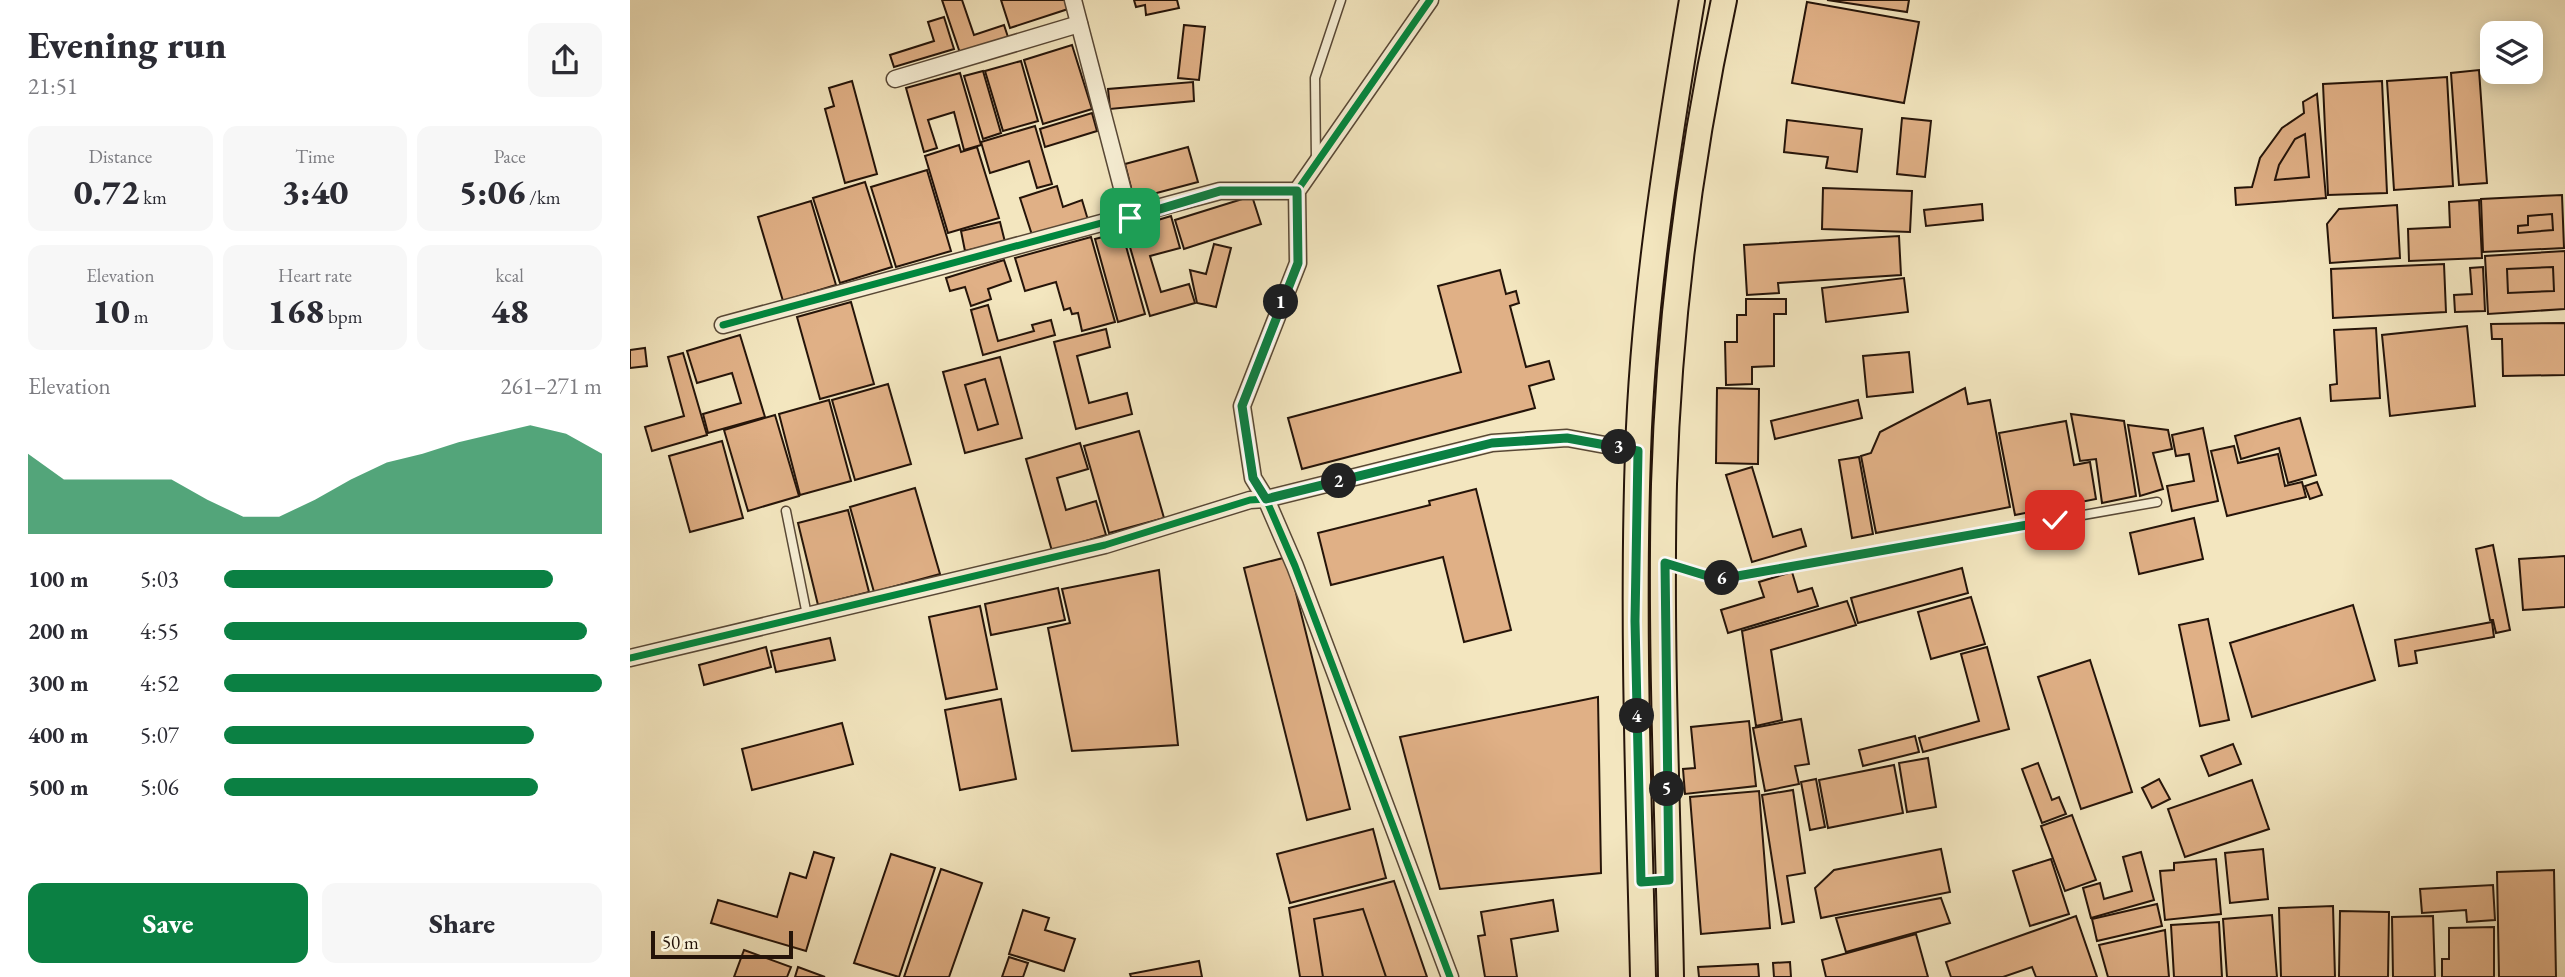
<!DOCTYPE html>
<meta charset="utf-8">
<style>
body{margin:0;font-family:"EB Garamond",serif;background:#f7f7f7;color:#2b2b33;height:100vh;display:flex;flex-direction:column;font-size:26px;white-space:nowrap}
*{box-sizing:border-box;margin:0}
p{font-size:23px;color:#7c7c81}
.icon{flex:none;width:38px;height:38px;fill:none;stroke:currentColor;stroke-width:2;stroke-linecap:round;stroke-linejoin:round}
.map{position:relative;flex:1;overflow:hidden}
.details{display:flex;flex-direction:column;background:#fff;width:630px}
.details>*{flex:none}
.buttons{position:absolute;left:1850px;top:21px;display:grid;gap:14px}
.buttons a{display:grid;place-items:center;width:63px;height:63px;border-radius:14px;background:#fff;box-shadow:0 4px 18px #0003;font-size:35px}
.scale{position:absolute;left:21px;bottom:18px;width:142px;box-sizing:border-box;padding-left:7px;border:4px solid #251409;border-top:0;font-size:19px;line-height:24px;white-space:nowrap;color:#251409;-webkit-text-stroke:5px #f7efd5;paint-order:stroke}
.pin{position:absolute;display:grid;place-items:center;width:60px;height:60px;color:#fff;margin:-30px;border-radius:14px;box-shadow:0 4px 10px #0006}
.km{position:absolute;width:35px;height:35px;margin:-18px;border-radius:50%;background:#222;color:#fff;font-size:19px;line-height:35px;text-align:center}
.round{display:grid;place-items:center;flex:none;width:74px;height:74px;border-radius:14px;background:#f7f7f7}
.summary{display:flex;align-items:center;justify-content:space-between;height:119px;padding:0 28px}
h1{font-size:38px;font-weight:800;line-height:52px}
.metrics{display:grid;grid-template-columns:repeat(3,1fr);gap:10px;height:119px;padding:7px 28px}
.metrics div{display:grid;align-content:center;border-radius:14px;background:#f7f7f7;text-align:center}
.metrics b{font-size:35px;font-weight:800}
.metrics small{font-size:19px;font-weight:400}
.metrics p{font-size:19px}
.chart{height:196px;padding:14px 28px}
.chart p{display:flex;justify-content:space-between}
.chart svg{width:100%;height:126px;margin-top:7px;fill:#0b8043;opacity:.7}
.button{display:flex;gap:14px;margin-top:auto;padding:14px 28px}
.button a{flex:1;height:80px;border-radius:14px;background:#0b8043;color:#fff;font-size:28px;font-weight:800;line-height:80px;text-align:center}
.button a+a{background:#f7f7f7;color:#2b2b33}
ul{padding:0 28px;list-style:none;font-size:23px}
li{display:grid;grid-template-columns:112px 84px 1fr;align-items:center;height:52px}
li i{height:18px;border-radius:9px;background:#0b8043}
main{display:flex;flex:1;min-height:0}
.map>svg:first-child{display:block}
.building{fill:#e0b086;stroke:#251409;stroke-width:2}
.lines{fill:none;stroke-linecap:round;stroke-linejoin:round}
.lane-casing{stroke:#584836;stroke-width:11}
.street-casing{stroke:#584836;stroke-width:19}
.primary-casing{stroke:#251409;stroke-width:28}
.lane{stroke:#f7efd5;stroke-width:8}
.street{stroke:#f7efd5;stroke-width:16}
.primary{stroke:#f3e6bf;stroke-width:24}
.cycleway-casing{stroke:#f7efd5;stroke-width:11}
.cycleway{stroke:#00873e;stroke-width:7}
.route-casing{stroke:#fff;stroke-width:14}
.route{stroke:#0b8043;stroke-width:9}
</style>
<main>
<section class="details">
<div class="summary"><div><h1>Evening run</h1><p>21:51</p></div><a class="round"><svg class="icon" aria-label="share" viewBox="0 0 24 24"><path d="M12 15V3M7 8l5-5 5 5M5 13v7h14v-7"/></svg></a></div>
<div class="metrics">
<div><p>Distance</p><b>0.72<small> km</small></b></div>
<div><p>Time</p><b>3:40</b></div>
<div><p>Pace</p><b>5:06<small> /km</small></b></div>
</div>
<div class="metrics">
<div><p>Elevation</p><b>10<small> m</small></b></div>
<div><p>Heart rate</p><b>168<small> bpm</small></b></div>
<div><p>kcal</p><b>48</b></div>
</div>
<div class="chart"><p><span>Elevation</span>261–271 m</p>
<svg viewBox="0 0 160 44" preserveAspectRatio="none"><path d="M0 44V16L10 25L20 25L30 25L40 25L50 32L60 38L70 38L80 32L90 25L100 19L110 16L120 12L130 9L140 6L150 9L160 16V44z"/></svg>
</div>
<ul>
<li><b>100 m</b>5:03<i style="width:87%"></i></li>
<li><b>200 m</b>4:55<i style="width:96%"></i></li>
<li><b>300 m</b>4:52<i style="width:100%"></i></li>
<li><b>400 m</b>5:07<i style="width:82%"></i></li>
<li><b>500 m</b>5:06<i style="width:83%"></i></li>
</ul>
<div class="button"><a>Save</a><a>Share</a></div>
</section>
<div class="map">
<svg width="1935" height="977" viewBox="0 0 1935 977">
<rect width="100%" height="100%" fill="#f3e6bf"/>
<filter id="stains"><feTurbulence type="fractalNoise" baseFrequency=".00286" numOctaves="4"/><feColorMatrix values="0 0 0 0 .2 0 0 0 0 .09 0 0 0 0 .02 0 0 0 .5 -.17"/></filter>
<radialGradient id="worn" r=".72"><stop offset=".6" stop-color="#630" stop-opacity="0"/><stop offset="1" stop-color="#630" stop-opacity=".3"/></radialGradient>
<!-- building -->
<g class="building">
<path d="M 312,0 L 332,0 L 344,35 L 374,25 L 378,37 L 330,53 Z"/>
<path d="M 371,0 L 435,0 L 438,9 L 380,28 Z"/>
<path d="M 504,0 L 547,0 L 549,8 L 516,15 L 515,5 L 506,7 Z"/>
<path d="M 1197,0 L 1279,0 L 1277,12 Z"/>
<path d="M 1177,2 L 1289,22 L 1274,103 L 1162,83 Z"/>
<path d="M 314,17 L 324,49 L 264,67 L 260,55 L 304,41 L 298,22 Z"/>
<path d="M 554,25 L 575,27 L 569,80 L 548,78 Z"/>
<path d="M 442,45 L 462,109 L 413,124 L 394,60 Z"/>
<path d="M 391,61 L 408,121 L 373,131 L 355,71 Z"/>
<path d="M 1849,70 L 1857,183 L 1829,185 L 1821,73 Z"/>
<path d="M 353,71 L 371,133 L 353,139 L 334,76 Z"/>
<path d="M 330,73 L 351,145 L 334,150 L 324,112 L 298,120 L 307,148 L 294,152 L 276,88 Z"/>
<path d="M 1817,77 L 1823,186 L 1764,190 L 1757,81 Z"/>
<path d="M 222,81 L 247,174 L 215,183 L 195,109 L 204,106 L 199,88 Z"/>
<path d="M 1752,81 L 1757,193 L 1698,195 L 1693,84 Z"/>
<path d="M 563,82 L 564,101 L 480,109 L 478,89 Z"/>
<path d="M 1687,94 L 1696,198 L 1606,205 L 1605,188 L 1622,187 L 1630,158 L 1652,128 L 1674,113 L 1673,102 Z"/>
<path d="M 462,113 L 467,131 L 415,147 L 410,129 Z"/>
<path d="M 1272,118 L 1301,121 L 1295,177 L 1267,174 Z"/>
<path d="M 1157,120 L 1232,129 L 1227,172 L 1196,168 L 1198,157 L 1154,152 Z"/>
<path d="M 405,126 L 422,184 L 407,188 L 399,161 L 360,173 L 351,142 Z"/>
<path d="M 1675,134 L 1679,177 L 1645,180 L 1649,165 L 1665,139 Z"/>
<path d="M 329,145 L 331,152 L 347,147 L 369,218 L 318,233 L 295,156 Z"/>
<path d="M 558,147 L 568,182 L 504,199 L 495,164 Z"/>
<path d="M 297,170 L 321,251 L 266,267 L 241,187 Z"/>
<path d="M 235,182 L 262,267 L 210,283 L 183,198 Z"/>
<path d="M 427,186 L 433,207 L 452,200 L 458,220 L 403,238 L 390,198 Z"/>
<path d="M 1193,188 L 1282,191 L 1280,232 L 1192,229 Z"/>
<path d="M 1932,195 L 1934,248 L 1853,252 L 1851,199 Z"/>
<path d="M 622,196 L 631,224 L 554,249 L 545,220 Z"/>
<path d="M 1849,200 L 1852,258 L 1779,261 L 1778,229 L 1820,227 L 1819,202 Z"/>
<path d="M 181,201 L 206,285 L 153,301 L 128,217 Z"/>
<path d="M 1352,204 L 1353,220 L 1296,226 L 1294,210 Z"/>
<path d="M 1767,205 L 1770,258 L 1700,263 L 1697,224 L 1709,209 Z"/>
<path d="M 1922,214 L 1923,230 L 1888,233 L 1888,226 L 1898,225 L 1898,216 Z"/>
<path d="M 541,216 L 550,248 L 520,256 L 531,292 L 559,284 L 565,303 L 520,316 L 495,230 Z"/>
<path d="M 370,222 L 375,242 L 335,251 L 331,231 Z"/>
<path d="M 492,232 L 515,314 L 488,322 L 465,239 Z"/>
<path d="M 1269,236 L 1271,275 L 1148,283 L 1149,293 L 1117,295 L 1114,245 Z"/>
<path d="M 461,237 L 485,322 L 452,331 L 448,313 L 442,314 L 440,308 L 434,310 L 426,282 L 395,291 L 385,258 Z"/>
<path d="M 584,244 L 601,248 L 586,307 L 567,303 L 560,270 L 576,274 Z"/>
<path d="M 1935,251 L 1935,309 L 1858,314 L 1855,256 Z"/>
<path d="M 374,260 L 381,281 L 358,289 L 361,299 L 341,306 L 335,287 L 320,291 L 316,278 Z"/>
<path d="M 1814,264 L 1816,312 L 1703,318 L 1701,269 Z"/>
<path d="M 1853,267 L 1855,311 L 1825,312 L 1824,295 L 1842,294 L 1840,268 Z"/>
<path d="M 1923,267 L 1924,291 L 1878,293 L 1877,269 Z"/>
<path d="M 870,270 L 876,294 L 886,291 L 889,303 L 880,306 L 896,367 L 919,361 L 924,379 L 899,386 L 905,408 L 672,469 L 658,418 L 831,372 L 808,286 Z"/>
<path d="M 1274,278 L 1278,312 L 1196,322 L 1192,288 Z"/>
<path d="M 1116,299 L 1156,299 L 1156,314 L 1144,314 L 1144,366 L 1122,367 L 1122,384 L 1096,385 L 1095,342 L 1107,342 L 1107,315 L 1116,315 Z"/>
<path d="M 221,302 L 244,384 L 190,399 L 167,317 Z"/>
<path d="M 358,305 L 368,341 L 404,331 L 402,325 L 421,320 L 425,335 L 353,355 L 341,310 Z"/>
<path d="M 1935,323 L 1935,375 L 1873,376 L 1872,339 L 1862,339 L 1861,324 Z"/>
<path d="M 1837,326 L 1845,406 L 1760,416 L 1752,335 Z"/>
<path d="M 1746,328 L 1750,398 L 1701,401 L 1700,385 L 1707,384 L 1704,330 Z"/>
<path d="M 476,329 L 480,347 L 447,356 L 459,403 L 497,393 L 502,414 L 446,429 L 424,342 Z"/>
<path d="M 110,335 L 135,417 L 78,433 L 73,414 L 111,403 L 102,373 L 67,383 L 57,351 Z"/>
<path d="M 15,348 L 17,366 L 0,368 L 0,350 Z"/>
<path d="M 1279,352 L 1283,392 L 1237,397 L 1233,356 Z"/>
<path d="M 53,353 L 77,435 L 22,451 L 15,427 L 54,416 L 38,357 Z"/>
<path d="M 370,357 L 392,438 L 335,453 L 313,372 Z"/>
<path d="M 355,379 L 368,424 L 348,430 L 335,385 Z"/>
<path d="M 258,384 L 281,464 L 225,480 L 202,400 Z"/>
<path d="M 1087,388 L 1129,389 L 1128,464 L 1086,463 Z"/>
<path d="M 1335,388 L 1338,404 L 1360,400 L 1380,507 L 1246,533 L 1231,456 L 1241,453 L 1250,432 Z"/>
<path d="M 199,400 L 221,481 L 170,495 L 149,414 Z"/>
<path d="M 1228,400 L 1232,418 L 1145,439 L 1141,421 Z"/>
<path d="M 1441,414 L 1494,421 L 1506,496 L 1472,503 L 1466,459 L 1450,461 Z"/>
<path d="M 145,415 L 169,496 L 118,511 L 94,430 Z"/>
<path d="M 1670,418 L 1686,475 L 1658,483 L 1649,448 L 1611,459 L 1605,436 Z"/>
<path d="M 1436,421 L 1444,465 L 1460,462 L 1466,499 L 1385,515 L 1369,433 Z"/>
<path d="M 1498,425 L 1538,430 L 1542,449 L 1523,453 L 1533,489 L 1510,496 Z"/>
<path d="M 1573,428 L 1588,501 L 1542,511 L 1537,486 L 1564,481 L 1559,454 L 1546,456 L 1542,435 Z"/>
<path d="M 509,431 L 534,518 L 479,533 L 454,446 Z"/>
<path d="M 92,441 L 113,518 L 60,532 L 39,456 Z"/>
<path d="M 450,443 L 458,469 L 427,478 L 436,510 L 466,501 L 476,535 L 422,551 L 396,459 Z"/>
<path d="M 1604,446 L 1608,463 L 1648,454 L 1655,486 L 1672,482 L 1676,497 L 1597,516 L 1581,451 Z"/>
<path d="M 1229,457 L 1243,534 L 1222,538 L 1209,460 Z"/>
<path d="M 1122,467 L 1143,537 L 1171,529 L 1176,546 L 1122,562 L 1096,475 Z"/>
<path d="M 1687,482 L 1692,495 L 1680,499 L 1675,486 Z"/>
<path d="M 285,488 L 310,574 L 244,592 L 220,507 Z"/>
<path d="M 846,489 L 881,630 L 834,642 L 813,557 L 701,585 L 688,533 L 800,505 L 799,501 Z"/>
<path d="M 218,510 L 239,592 L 188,605 L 168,523 Z"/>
<path d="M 1564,518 L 1573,559 L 1509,574 L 1500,533 Z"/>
<path d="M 1863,545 L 1880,630 L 1866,633 L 1863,620 L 1860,620 L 1846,549 Z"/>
<path d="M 1935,556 L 1935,607 L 1893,610 L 1889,559 Z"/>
<path d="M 657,557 L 720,809 L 677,820 L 614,568 Z"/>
<path d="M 1332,568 L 1338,593 L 1228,623 L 1221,598 Z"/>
<path d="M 529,570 L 548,745 L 442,751 L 418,628 L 440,623 L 432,589 Z"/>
<path d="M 1162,572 L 1168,592 L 1182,588 L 1188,606 L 1098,633 L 1091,610 L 1134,597 L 1129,582 Z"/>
<path d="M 428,588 L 435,620 L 361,635 L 355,604 Z"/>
<path d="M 1341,597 L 1355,644 L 1301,659 L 1288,612 Z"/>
<path d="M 1217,601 L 1226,625 L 1141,650 L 1152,720 L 1126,726 L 1112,631 Z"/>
<path d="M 1723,605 L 1745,680 L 1622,717 L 1600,643 Z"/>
<path d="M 350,606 L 367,689 L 316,699 L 299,617 Z"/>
<path d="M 1578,619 L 1599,720 L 1570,726 L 1549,625 Z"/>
<path d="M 1862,622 L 1864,637 L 1785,651 L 1787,663 L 1769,666 L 1765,640 Z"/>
<path d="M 200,638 L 205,660 L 146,672 L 141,651 Z"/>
<path d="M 136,647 L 141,667 L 74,685 L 69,665 Z"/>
<path d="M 1357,647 L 1379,729 L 1293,752 L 1289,738 L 1349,721 L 1331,654 Z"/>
<path d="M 1460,660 L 1502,792 L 1451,809 L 1408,677 Z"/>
<path d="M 968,697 L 971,873 L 810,889 L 770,737 Z"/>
<path d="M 371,699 L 386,779 L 330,790 L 315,710 Z"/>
<path d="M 1171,719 L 1179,764 L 1165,766 L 1169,784 L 1135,791 L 1123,728 Z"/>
<path d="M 1119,721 L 1126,786 L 1055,794 L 1053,769 L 1065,768 L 1061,727 Z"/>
<path d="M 212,723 L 223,764 L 122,790 L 112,749 Z"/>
<path d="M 1285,736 L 1289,752 L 1233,766 L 1229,750 Z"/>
<path d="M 1603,744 L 1611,764 L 1579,776 L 1571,756 Z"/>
<path d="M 1298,758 L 1306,807 L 1277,812 L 1269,763 Z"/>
<path d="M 1408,763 L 1422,800 L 1429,797 L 1436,814 L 1412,823 L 1392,769 Z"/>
<path d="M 1264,765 L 1273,813 L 1198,828 L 1189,780 Z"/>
<path d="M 1186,779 L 1195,827 L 1180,830 L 1171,782 Z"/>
<path d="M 1529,779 L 1540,799 L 1522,808 L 1512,788 Z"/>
<path d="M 1622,780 L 1639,829 L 1555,857 L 1538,809 Z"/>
<path d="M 1163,790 L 1175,873 L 1157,876 L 1164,922 L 1152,924 L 1132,795 Z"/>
<path d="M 1129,791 L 1140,928 L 1071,934 L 1060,797 Z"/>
<path d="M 1442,815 L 1466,880 L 1435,891 L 1411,826 Z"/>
<path d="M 743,829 L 756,878 L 660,903 L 647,854 Z"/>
<path d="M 1311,849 L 1320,892 L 1191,918 L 1185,888 L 1204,870 Z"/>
<path d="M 1633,849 L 1638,899 L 1600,903 L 1595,853 Z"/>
<path d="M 184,852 L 204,858 L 176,951 L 81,923 L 88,900 L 147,917 L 160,873 L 176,878 Z"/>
<path d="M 1511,852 L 1524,900 L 1461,918 L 1453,888 L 1470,883 L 1474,899 L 1502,891 L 1493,857 Z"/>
<path d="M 261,854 L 305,868 L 269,977 L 224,963 Z"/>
<path d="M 1421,859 L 1439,914 L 1400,926 L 1383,871 Z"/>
<path d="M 1586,859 L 1591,914 L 1535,920 L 1530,871 L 1544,870 L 1544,863 Z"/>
<path d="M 311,869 L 352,883 L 319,977 L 274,977 Z"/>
<path d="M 1924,870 L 1926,977 L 1869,977 L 1867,872 Z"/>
<path d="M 764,881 L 797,977 L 670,977 L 659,908 Z"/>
<path d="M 1863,885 L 1865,920 L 1837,922 L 1836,910 L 1792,913 L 1790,889 Z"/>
<path d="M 1311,898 L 1320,923 L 1216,952 L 1206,918 Z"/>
<path d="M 923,900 L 928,931 L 881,939 L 887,977 L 855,977 L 848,936 L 855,935 L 851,912 Z"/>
<path d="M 1527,904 L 1532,926 L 1467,941 L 1462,919 Z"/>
<path d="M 1703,906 L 1705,977 L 1651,977 L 1649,908 Z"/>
<path d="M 733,909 L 756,977 L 693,977 L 684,919 Z"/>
<path d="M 393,910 L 419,918 L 415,930 L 445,939 L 434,971 L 379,954 Z"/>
<path d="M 1710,911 L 1759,912 L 1758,977 L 1709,977 Z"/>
<path d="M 1642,915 L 1647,977 L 1597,977 L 1593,919 Z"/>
<path d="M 1446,916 L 1467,977 L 1406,977 L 1402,967 L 1373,977 L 1321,977 L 1316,962 Z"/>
<path d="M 1803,916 L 1805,977 L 1763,977 L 1762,917 Z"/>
<path d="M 1589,922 L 1592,977 L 1544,977 L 1541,925 Z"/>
<path d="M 1864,927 L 1864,977 L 1812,977 L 1812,959 L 1819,959 L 1819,928 Z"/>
<path d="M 1535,930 L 1539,977 L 1478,977 L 1469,945 Z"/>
<path d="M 1286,934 L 1298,977 L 1196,977 L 1192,960 Z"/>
<path d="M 114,950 L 161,967 L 157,977 L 104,977 Z"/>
<path d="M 379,957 L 398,963 L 393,977 L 372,977 Z"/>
<path d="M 569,961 L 572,977 L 501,977 L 500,974 Z"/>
<path d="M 1160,962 L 1161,977 L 1144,977 L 1143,963 Z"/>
<path d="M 1128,964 L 1129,977 L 1069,977 L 1068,967 Z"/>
<path d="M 168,967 L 195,977 L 165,977 Z"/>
</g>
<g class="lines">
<!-- lane casing -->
<g class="lane-casing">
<g id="lane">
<path d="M 686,160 L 685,78 L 711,0"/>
<path d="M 156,511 L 177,615"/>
<path d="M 1038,564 L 1084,578 L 1096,578 L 1527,502"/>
</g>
</g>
<!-- street casing -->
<g class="street-casing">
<g id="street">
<path d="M 443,0 L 500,218"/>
<path d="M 800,0 L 667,191 L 668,263 L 612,406 L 623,478 L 636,499 L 665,566 L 820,977"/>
<path d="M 265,79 L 449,24"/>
<path d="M 93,325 L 590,191 L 667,191"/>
<path d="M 0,658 L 475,545 L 620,500 L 636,499 L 862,443 L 937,438 L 1008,451"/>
</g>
</g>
<!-- primary casing -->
<g class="primary-casing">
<g id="primary">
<path d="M 1013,977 C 1009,802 1002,627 1008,452 C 1013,300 1037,150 1062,0"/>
<path d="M 1041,977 C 1038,813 1030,648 1034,484 C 1039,322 1060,158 1094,0"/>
</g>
</g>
<!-- lane -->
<use href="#lane" class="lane"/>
<!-- street -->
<use href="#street" class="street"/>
<!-- primary -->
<use href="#primary" class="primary"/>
<!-- cycleway casing -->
<g class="cycleway-casing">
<g id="cycleway">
<path d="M 800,0 L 667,191 L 668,263 L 612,406 L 623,478 L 636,499 L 665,566 L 820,977"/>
<path d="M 93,325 L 590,191 L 667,191"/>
<path d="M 0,658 L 475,545 L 620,500 L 636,499 L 862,443 L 937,438 L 1008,451"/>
</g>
</g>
<!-- cycleway -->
<use href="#cycleway" class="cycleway"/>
</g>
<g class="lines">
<!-- route casing -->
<g class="route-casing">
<path id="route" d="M 500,218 L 590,191 L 667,191 L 668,263 L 612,406 L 623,478 L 636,499 L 862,443 L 937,438 L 1008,451 L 1005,621 L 1011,882 L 1039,880 L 1035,563 L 1084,578 L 1096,578 L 1425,520"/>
</g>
<!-- route -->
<use href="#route" class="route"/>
</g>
<rect width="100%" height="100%" filter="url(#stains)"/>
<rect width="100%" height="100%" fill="url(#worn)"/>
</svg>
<div class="buttons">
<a><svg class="icon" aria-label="layers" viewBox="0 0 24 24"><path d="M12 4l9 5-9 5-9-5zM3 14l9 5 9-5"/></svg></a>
</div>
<div class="scale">50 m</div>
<div class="pin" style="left:500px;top:218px;background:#1e9e55"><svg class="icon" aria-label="arrive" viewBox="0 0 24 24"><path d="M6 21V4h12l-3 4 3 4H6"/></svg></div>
<div class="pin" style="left:1425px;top:520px;background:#d93025"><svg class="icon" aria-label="check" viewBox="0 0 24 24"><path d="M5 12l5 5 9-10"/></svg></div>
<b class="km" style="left:651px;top:302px">1</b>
<b class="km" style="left:709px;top:481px">2</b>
<b class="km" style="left:989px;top:447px">3</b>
<b class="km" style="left:1007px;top:716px">4</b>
<b class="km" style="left:1037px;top:789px">5</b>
<b class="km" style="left:1092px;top:578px">6</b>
</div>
</main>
